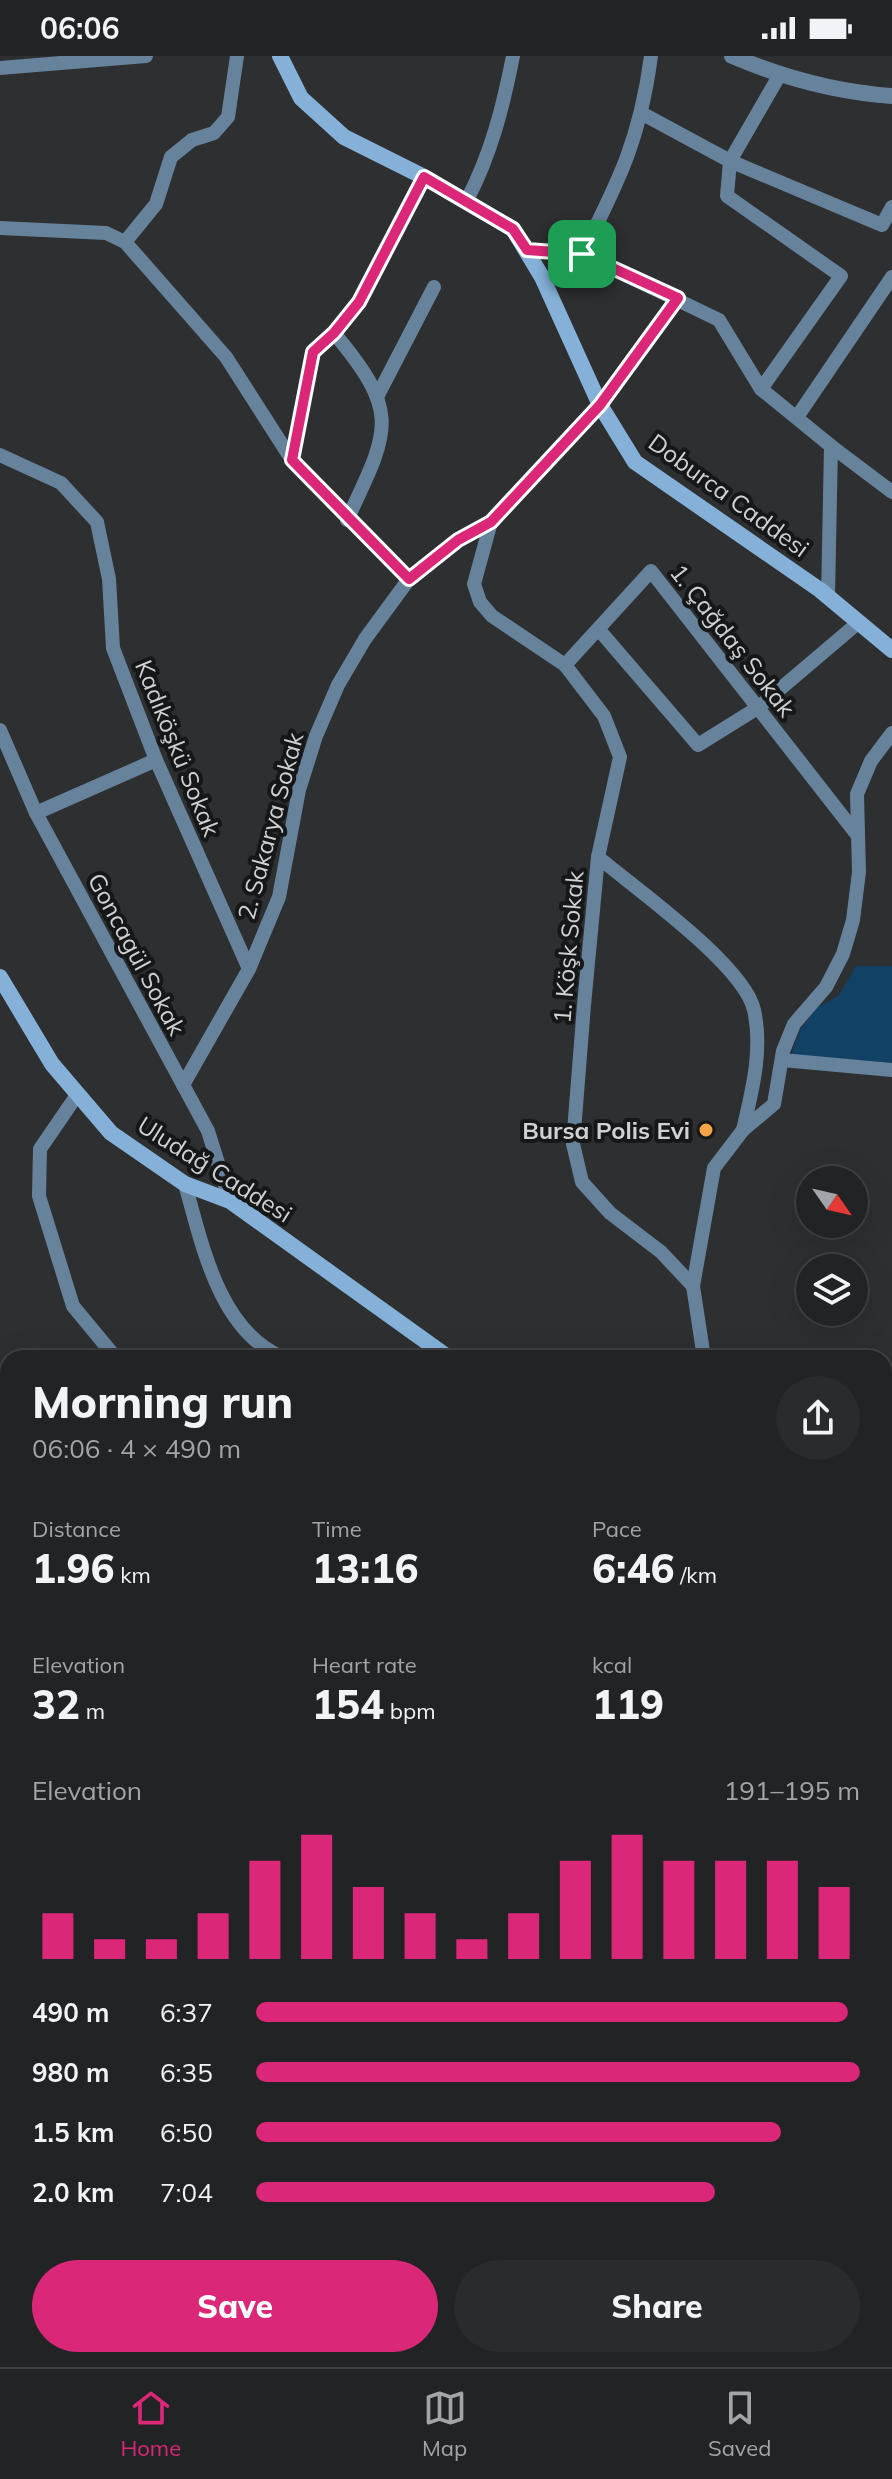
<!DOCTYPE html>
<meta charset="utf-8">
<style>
body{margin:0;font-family:Mulish,sans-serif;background:#2a2b2d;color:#f1f3f6;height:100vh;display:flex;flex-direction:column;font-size:30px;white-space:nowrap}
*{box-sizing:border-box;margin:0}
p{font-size:26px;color:#a2a4a7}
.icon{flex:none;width:44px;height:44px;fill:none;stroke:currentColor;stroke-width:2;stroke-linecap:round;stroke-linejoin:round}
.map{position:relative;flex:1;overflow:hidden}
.panel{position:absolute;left:0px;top:1294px;width:892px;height:1018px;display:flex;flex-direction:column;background:#222325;border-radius:24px 24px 0 0;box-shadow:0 8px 32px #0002,0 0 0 2px #3f4042}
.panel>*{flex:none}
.needle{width:52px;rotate:124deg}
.buttons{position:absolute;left:796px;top:1110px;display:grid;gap:16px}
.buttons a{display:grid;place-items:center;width:72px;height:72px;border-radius:50%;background:#222325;box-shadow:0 8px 32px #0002,0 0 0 2px #3f4042;font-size:40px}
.pin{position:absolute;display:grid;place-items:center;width:68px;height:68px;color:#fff;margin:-34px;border-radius:16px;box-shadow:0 4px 12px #0006}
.round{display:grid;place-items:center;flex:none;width:84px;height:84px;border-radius:42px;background:#2a2b2d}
.summary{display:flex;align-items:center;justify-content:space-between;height:136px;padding:0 32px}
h1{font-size:44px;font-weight:800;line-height:60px}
.figures{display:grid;grid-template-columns:repeat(3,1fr);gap:12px;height:136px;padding:8px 32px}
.figures div{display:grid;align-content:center}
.figures b{font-size:40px;font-weight:800}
.figures small{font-size:22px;font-weight:400}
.figures p{font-size:22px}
.chart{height:224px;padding:16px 32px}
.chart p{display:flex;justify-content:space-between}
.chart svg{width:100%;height:144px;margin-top:8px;stroke:#db2777;stroke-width:6}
.button{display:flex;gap:16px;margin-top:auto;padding:16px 32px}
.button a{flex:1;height:92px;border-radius:48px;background:#db2777;color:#fff;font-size:32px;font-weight:800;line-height:92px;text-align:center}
.button a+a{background:#2a2b2d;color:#f1f3f6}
ul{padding:0 32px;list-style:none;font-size:26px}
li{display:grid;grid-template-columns:128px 96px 1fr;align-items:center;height:60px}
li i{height:20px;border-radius:10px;background:#db2777}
.status{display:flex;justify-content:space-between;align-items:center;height:56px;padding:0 40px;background:#222325;direction:ltr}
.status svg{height:22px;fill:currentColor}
.menu{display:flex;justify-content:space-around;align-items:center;height:112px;border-top:2px solid #3f4042;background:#222325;font-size:22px;color:#a2a4a7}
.menu a{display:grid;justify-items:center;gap:4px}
.menu .active{color:#db2777}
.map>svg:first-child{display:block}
.green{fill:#114164}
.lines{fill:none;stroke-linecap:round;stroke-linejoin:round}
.minor{stroke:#67829b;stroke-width:14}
.tertiary{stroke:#67829b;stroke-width:16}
.secondary{stroke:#85b1d8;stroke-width:16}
.route-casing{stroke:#fff;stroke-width:16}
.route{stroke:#db2777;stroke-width:10}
.poi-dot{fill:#f5a346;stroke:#161718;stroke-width:3}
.labels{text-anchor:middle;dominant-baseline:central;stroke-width:8;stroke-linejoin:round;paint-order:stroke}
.street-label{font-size:24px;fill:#d0d1d3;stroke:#161718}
.poi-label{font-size:24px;font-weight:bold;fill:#d0d1d3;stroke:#161718;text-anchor:end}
</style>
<div class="status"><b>06:06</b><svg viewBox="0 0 49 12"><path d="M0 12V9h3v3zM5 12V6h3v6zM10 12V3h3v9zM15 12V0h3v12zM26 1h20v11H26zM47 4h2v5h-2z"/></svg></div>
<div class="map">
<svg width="892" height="2311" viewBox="0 0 892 2311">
<rect width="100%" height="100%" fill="#2d2f31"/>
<!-- green -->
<path class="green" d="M 856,910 L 892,910 L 892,1007 L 791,999 L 800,974 L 817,952 L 839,939 Z"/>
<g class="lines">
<!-- minor -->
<g class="minor">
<path d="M 0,12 L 146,0"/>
<path d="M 779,20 L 730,105 L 882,169 L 892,151"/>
<path d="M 643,58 L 730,105 L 727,140 L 841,220 L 761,333"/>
<path d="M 467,144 C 491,98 503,51 513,0"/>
<path d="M 0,172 L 106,177 L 125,186 L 226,301 L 292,404 L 409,523"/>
<path d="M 125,186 L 156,148 L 171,101 L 192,84 L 214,77 L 228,61 L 237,0"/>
<path d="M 527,194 L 582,198 L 719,264 L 761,333 L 831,390 L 828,541"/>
<path d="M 582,198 C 619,125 640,83 651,0"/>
<path d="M 334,277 C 402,358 389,374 347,464"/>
<path d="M 378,339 L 434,231"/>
<path d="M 797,361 L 892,221"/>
<path d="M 831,390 L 892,436"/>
<path d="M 0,399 L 61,427 L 97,466 L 109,523 L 113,592 L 156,704 L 249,913 L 183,1029"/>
<path d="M 292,404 L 313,296 L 334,277 L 359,246 L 424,121"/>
<path d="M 491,466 L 474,528 L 480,546 L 492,560 L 565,609 L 604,660 L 620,701 L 598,801 L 584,949 L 573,1088 L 582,1126 L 610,1157 L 661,1196 L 693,1230"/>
<path d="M 600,575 L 698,689 L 759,651 L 859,566"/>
<path d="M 565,609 L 651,515 L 858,780"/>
<path d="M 0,674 L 36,757 L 208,1075 L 230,1145"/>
<path d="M 36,757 L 156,704"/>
<path d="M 598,801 C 636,833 744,909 754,954 C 763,994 752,1035 743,1074"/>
<path d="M 249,913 L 279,841 L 299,734 L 316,680 L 338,629 L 365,583 L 409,523 L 458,484 L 491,466 L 600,349 L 678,242"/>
<path d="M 782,1004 L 892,1014"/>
<path d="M 77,1039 L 40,1093 L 39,1140 L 73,1250 L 116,1302"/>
<path d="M 185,1128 C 202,1188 219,1276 284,1302"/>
<path d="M 704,1302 L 693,1230 L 714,1112 L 743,1074 L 774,1048 L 783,995 L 794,968 L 826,931 L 843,898 L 853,864 L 859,816 L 857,738 L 871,705 L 892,677"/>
<path d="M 0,1378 L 8,1399"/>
<path d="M 0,1530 L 8,1540"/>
<path d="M 0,1700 L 8,1713"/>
<path d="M 0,1944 L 8,1938"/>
<path d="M 0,2092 L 8,2087"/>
<path d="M 0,2170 L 8,2165"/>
<path d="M 532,2304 L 539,2311"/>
<path d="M 47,2311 L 55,2304"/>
<path d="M 237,2311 L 253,2304"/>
<path d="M 510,2311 L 516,2304"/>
</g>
<!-- tertiary -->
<path class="tertiary" d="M 732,0 C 784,22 835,36 892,40"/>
<!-- secondary -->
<g class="secondary">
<path d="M 280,0 L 301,42 L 344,81 L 424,121 L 513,173 L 542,221 L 600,349 L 635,406 L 820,534 L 892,594"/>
<path d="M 0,921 L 52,1008 L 111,1077 L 185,1128 L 230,1145 L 449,1302"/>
<path d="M 884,1652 L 892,1643"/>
<path d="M 884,2297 L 892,2308"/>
<path d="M 714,2311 L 717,2304"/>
</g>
</g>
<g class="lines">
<!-- route casing -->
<g class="route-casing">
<path id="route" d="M 424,121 L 513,173 L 527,194 L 582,198 L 678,242 L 600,349 L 491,466 L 458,484 L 409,523 L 292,404 L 313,296 L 334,277 L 359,246 Z"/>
</g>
<!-- route -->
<use href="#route" class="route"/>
</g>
<!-- markers -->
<circle class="poi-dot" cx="706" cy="1074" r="8"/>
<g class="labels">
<!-- street labels -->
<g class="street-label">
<text transform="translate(729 439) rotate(36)">Doburca Caddesi</text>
<text transform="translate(733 584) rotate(52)">1. Çağdaş Sokak</text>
<text transform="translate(178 692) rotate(68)">Kadıköşkü Sokak</text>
<text transform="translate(270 770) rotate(-75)">2. Sakarya Sokak</text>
<text transform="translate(568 891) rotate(-85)">1. Köşk Sokak</text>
<text transform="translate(137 898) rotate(62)">Goncagül Sokak</text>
<text transform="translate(215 1113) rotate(32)">Uludağ Caddesi</text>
</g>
<!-- poi labels -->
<g class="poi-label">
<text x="690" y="1074">Bursa Polis Evi</text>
</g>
</g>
</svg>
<div class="buttons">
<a><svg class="needle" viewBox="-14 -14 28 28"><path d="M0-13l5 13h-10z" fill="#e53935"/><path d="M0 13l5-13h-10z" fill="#a2a4a7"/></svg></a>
<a><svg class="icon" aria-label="layers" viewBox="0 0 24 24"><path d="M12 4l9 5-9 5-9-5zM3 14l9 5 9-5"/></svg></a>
</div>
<div class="pin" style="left:582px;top:198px;background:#1e9e55"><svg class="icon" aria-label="arrive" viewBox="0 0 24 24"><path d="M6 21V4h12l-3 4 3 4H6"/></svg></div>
<section class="panel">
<div class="summary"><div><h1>Morning run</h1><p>06:06 · 4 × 490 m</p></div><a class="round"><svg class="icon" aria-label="share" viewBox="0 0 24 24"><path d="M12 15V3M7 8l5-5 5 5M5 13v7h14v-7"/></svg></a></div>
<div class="figures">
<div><p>Distance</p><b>1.96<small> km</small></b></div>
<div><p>Time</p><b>13:16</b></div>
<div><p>Pace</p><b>6:46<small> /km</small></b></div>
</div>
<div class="figures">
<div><p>Elevation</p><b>32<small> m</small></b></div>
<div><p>Heart rate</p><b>154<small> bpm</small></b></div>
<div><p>kcal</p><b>119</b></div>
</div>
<div class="chart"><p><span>Elevation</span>191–195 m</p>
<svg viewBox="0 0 160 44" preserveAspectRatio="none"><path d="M5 44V30M15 44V38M25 44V38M35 44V30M45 44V14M55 44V6M65 44V22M75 44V30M85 44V38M95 44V30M105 44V14M115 44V6M125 44V14M135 44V14M145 44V14M155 44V22"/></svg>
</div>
<ul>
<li><b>490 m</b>6:37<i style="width:98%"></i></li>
<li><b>980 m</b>6:35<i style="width:100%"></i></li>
<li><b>1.5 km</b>6:50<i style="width:87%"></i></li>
<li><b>2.0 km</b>7:04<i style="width:76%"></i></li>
</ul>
<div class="button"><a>Save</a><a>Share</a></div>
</section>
</div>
<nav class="menu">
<a class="active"><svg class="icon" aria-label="home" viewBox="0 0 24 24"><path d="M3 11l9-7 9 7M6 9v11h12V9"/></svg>Home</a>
<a><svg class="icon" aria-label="map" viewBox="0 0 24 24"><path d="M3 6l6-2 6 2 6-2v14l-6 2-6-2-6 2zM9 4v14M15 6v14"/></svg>Map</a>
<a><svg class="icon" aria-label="saved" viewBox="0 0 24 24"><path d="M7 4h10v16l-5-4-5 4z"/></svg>Saved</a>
</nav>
